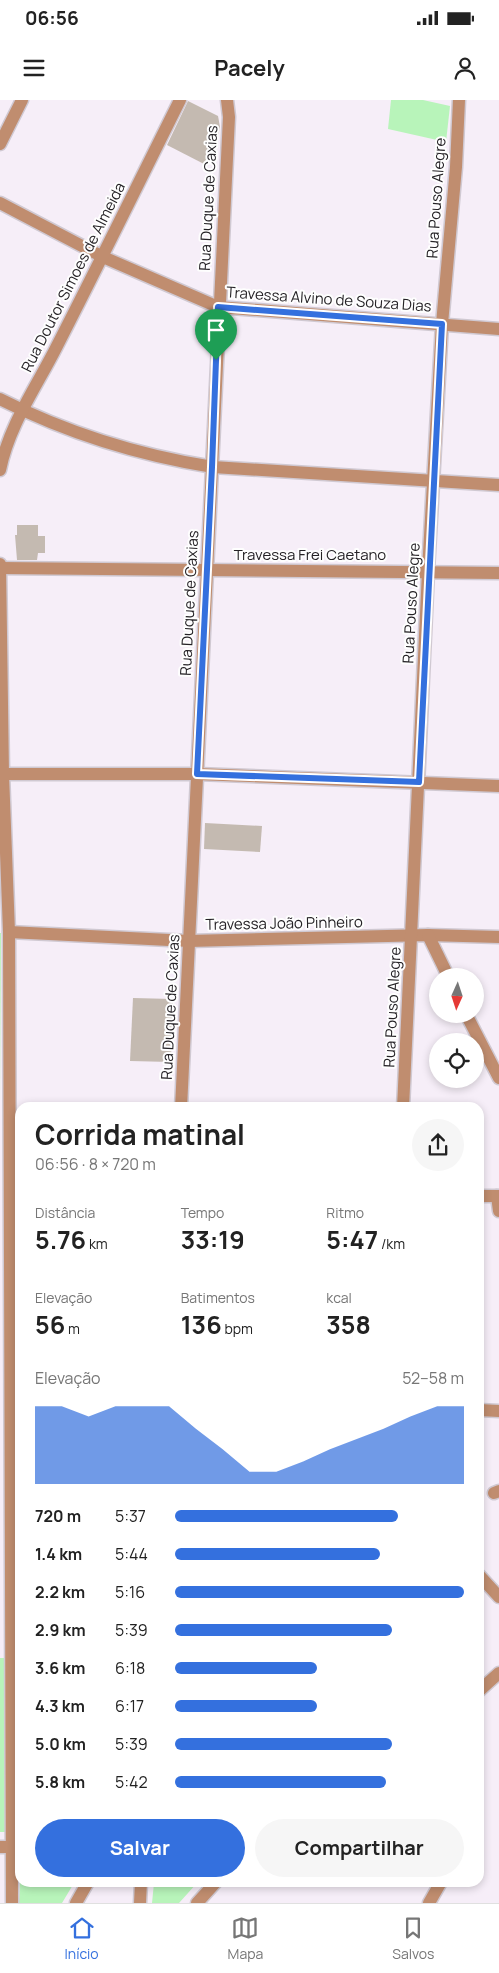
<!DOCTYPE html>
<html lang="pt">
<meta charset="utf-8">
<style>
body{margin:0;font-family:Manrope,sans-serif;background:#f6f6f6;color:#222;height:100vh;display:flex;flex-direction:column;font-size:19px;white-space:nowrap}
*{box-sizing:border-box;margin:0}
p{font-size:16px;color:#767676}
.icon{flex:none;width:28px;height:28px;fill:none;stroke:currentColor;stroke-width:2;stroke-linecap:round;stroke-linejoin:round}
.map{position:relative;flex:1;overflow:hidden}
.side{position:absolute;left:15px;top:1002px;width:469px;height:785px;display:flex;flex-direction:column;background:#fff;border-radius:15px;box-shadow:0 2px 8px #0003}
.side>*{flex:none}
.needle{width:32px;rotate:183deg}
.buttons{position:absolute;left:429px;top:868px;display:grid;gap:10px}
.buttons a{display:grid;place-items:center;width:55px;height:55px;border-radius:50%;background:#fff;box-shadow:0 2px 8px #0003;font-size:25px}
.pin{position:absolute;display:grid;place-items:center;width:42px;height:42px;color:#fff;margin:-51px -21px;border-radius:50% 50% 50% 0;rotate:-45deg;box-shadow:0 0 5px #0007}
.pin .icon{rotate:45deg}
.round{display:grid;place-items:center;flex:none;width:52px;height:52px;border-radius:26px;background:#f6f6f6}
.summary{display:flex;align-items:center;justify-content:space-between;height:85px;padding:0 20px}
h1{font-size:28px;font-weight:700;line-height:38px}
.metrics{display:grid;grid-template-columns:repeat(3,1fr);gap:8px;height:85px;padding:5px 20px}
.metrics div{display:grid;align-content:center}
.metrics b{font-size:25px;font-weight:700}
.metrics small{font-size:14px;font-weight:400}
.metrics p{font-size:14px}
.chart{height:140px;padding:10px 20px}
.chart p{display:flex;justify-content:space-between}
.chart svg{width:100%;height:90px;margin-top:5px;fill:#3470de;opacity:.7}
.cta{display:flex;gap:10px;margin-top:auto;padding:10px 20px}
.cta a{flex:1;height:58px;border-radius:30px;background:#3470de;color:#fff;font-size:20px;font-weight:700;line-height:58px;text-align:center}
.cta a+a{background:#f6f6f6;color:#222}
ul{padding:0 20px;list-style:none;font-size:16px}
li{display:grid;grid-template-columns:80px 60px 1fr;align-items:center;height:38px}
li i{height:12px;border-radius:6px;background:#3470de}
.status{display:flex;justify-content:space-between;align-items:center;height:35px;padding:0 25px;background:#fff;direction:ltr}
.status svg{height:14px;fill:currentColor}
header{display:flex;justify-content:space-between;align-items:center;height:65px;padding:0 20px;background:#fff;font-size:22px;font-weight:700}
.tabs{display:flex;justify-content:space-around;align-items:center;height:70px;border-top:1px solid #e0e0e0;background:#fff;font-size:14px;color:#767676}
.tabs a{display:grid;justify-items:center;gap:2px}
.tabs .active{color:#3470de}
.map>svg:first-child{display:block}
.green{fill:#b8f4ba}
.building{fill:#c4bab1}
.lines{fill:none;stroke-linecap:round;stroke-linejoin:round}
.minor-casing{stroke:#d0c9d2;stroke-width:15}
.minor{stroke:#c08d6f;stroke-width:12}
.route-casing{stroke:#fff;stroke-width:10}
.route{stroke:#3470de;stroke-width:6}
.labels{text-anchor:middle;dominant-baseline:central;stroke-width:4;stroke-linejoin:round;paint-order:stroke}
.street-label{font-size:15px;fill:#252226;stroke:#fefefe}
</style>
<div class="status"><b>06:56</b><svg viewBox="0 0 49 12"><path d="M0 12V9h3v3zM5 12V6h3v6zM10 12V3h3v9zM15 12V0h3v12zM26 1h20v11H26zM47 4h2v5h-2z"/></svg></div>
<header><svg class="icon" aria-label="menu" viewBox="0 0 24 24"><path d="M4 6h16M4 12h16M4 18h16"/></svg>Pacely<svg class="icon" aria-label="person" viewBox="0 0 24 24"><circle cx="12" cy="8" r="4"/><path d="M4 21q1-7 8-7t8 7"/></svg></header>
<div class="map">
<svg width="499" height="1803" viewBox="0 0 499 1803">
<rect width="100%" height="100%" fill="#f6eef8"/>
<!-- green -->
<g class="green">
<path d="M 391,0 L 423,0 L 450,6 L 446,42 L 388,29 Z"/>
<path d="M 0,833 L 1,833 L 0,1007 Z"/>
<rect x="0" y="1558" width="6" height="174"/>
<path d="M 20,1781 L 20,1782 L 74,1783 L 62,1803 L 19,1803 Z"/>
<path d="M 154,1783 L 154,1782 L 197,1783 L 179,1803 L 152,1803 Z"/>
</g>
<!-- building -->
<g class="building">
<path d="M 188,1 L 218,16 L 220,27 L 218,37 L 204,64 L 167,45 Z"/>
<path d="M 17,425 L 38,425 L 38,436 L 45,436 L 45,453 L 38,453 L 37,460 L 17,460 L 15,435 L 17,435 Z"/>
<path d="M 205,723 L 262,726 L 260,752 L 204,749 Z"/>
<path d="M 133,898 L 173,899 L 171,962 L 130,961 Z"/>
</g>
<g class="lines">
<!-- minor casing -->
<g class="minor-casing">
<g id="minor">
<path d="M 0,44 L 22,0"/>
<path d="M 0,103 L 103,157 L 218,207 L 499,229"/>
<path d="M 0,299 C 67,333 138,355 213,367 L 499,385"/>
<path d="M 0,370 C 9,325 37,286 57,246 C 99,164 139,82 180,0"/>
<path d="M 0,464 L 3,674 L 9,832 L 12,1803"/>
<path d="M 0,468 L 499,473"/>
<path d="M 0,674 L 197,674 L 499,686"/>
<path d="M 9,832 L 189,841 L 428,835 L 499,837"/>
<path d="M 428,835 L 448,876"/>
<path d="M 466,914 L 499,978"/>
<path d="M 181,1008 L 229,17 L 227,0"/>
<path d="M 403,1008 L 428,471 L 442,224 L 456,67 L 459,0"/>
<path d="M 479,1096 L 499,1096"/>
<path d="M 497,1096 L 499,1111"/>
<path d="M 479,1310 L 499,1311"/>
<path d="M 494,1393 L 499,1391"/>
<path d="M 479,1475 L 499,1497"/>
<path d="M 479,1591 L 499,1573"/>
<path d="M 0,1747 L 20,1747"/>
<path d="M 76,1803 L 88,1782"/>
<path d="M 140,1803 L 141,1782"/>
<path d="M 197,1803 L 216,1782"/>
<path d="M 429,1803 L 441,1782"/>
</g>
</g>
<!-- minor -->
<use href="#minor" class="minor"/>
</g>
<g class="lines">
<!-- route casing -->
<g class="route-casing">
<path id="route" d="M 218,207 L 442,224 L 419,682 L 197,674 L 212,367 Z"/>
</g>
<!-- route -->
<use href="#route" class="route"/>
</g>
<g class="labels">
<!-- street labels -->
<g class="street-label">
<text transform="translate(208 98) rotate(-87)">Rua Duque de Caxias</text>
<text transform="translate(436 98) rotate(-86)">Rua Pouso Alegre</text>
<text transform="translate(73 177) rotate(-63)">Rua Doutor Simoes de Almeida</text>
<text transform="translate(329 199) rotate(4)">Travessa Alvino de Souza Dias</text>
<text x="310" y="454">Travessa Frei Caetano</text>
<text transform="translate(189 503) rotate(-87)">Rua Duque de Caxias</text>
<text transform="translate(411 503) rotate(-87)">Rua Pouso Alegre</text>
<text transform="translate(284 823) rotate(-1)">Travessa João Pinheiro</text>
<text transform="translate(170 907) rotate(-87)">Rua Duque de Caxias</text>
<text transform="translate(392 907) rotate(-87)">Rua Pouso Alegre</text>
</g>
</g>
</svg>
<div class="buttons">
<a><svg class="needle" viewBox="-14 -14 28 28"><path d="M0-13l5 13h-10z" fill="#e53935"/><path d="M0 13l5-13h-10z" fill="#767676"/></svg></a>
<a><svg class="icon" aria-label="locate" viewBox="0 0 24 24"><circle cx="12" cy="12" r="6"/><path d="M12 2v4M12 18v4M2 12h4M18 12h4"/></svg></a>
</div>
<div class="pin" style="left:216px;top:260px;background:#1e9e55"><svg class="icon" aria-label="arrive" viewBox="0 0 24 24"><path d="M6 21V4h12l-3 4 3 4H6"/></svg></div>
<section class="side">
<div class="summary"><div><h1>Corrida matinal</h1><p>06:56 · 8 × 720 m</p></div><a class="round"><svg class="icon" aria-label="share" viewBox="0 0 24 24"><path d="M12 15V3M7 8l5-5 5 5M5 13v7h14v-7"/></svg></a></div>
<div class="metrics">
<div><p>Distância</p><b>5.76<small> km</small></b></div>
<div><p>Tempo</p><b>33:19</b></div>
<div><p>Ritmo</p><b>5:47<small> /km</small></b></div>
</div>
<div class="metrics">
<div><p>Elevação</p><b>56<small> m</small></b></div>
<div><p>Batimentos</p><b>136<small> bpm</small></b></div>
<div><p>kcal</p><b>358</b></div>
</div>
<div class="chart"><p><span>Elevação</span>52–58 m</p>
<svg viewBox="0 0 160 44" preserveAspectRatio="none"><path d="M0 44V6L10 6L20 11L30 6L40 6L50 6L60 17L70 27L80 38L90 38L100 33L110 27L120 22L130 17L140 11L150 6L160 6V44z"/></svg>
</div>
<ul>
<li><b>720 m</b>5:37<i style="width:77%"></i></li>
<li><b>1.4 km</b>5:44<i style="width:71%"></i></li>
<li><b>2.2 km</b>5:16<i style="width:100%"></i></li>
<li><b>2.9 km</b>5:39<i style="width:75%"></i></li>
<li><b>3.6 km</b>6:18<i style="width:49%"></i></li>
<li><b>4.3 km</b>6:17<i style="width:49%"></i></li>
<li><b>5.0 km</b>5:39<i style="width:75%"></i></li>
<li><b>5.8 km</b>5:42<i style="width:73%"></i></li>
</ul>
<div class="cta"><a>Salvar</a><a>Compartilhar</a></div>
</section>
</div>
<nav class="tabs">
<a class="active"><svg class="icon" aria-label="home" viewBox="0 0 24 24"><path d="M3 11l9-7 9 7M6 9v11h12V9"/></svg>Início</a>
<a><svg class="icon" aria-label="map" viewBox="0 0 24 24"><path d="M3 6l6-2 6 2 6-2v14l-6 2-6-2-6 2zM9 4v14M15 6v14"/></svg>Mapa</a>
<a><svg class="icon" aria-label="saved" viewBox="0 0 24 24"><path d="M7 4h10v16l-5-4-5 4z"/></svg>Salvos</a>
</nav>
